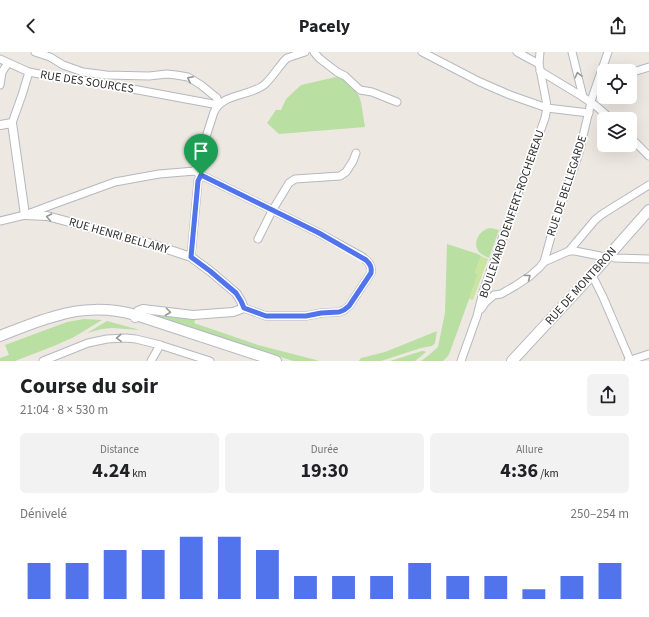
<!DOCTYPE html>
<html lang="fr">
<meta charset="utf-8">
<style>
body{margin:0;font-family:"Source Sans 3",sans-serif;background:#f2f2f2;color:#202124;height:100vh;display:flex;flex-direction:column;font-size:15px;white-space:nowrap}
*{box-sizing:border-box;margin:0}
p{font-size:13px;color:#757577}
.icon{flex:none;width:22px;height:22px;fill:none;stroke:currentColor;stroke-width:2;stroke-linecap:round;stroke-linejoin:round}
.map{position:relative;height:309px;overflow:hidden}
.drawer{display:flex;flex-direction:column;background:#fff;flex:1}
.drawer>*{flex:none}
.buttons{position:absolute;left:597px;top:12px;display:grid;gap:8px}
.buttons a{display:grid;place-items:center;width:40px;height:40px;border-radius:6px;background:#fff;box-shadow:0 4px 16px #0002;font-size:20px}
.pin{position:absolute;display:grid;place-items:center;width:34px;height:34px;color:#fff;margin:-41px -17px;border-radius:50% 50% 50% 0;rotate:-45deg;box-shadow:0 0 4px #0007}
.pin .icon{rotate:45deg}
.round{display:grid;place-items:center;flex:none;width:42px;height:42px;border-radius:6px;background:#f2f2f2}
.summary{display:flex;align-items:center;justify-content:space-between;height:68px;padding:0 20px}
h1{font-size:22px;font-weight:700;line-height:30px}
.stats{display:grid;grid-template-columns:repeat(3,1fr);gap:6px;height:68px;padding:4px 20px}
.stats div{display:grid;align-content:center;border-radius:6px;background:#f2f2f2;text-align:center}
.stats b{font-size:20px;font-weight:700}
.stats small{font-size:11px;font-weight:400}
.stats p{font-size:11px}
.chart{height:112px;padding:8px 20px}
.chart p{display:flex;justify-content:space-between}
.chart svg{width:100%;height:72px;margin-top:4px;stroke:#5173eb;stroke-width:6}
header{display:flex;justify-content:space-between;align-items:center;height:52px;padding:0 20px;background:#fff;font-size:18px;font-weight:700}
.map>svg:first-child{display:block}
.green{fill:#badfa3}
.pitch{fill:#cae5a0}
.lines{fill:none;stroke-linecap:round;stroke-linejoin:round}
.minor-casing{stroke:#b5b8c0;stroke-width:9}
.tertiary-casing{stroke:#b5b8c0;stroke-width:10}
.secondary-casing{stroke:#b5b8c0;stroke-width:12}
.minor{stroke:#fff;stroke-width:7}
.tertiary{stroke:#fff;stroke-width:8}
.secondary{stroke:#fff;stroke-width:10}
.oneway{stroke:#969696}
.route-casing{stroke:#fff;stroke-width:8}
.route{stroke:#5173eb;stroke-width:5}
.labels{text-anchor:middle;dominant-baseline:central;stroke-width:3.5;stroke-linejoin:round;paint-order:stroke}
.street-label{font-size:12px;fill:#2e2e2e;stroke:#fff}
</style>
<header><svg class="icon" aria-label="back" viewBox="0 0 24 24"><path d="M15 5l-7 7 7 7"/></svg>Pacely<svg class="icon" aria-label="share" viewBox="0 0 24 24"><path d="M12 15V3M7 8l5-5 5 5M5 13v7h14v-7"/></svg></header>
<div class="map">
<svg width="649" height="309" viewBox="0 0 649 309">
<rect width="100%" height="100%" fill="#eee8e2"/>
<!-- green -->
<g class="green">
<path d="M 336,25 L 343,26 L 350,32 L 359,44 L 361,50 L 365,75 L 279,82 L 267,71 L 276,58 L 281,58 L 286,47 L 301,33 Z"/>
<path d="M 490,176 L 499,178 L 489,206 C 486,204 482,203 480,201 C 471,192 479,178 490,176 Z"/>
<path d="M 447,192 L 478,202 L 481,204 L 475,221 L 478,222 L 450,300 L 448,304 L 443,309 L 421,309 L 429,303 L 438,295 L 445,261 Z"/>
<path d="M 145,261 L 196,266 L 194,271 L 258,293 L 320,309 L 293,309 Z"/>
<path d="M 84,267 L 102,268 L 74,285 L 54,294 L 15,309 L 0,309 L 0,306 L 9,303 L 5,293 L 67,270 Z"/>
<path d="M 107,269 L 140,278 L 112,276 L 102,277 L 87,281 Z"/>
<path d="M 437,279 L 435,291 L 432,294 L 421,296 L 381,309 L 359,309 L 360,307 L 361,306 L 385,300 Z"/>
<path d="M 422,299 L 424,299 L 426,300 L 415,309 L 390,309 Z"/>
</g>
<!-- pitch -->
<path class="pitch" d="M 481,204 L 488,207 L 473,248 L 469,247 L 478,222 L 475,221 Z"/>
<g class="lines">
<!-- minor casing -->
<g class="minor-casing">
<g id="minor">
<path d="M 35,0 L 50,5 L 63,13 L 83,20 L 106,23 L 149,24 L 167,22 L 176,23 L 188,25 L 201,33 L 217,46 L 219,52"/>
<path d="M 314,0 L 319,6 L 337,20 L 345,24 L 360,38 L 372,40 L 397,50"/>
<path d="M 422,0 L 480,30 L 510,43 L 547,56 L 589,61"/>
<path d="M 517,0 L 539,12"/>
<path d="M 572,0 L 583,45"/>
<path d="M 0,7 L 29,20 L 55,25 L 95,30 L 213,52 L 219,52"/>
<path d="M 540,19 L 583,45 L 596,54 L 611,67"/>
<path d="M 630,21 L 649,15"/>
<path d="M 0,33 L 2,20 L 8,11"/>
<path d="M 12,71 L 22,43 L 29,20"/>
<path d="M 630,85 L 649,104"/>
<path d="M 195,119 L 214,60 C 223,41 248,45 264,33 C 271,27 278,16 284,9 L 287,6 L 305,0"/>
<path d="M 0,169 L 25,163 L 57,151 L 115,130 L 159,122 L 195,119 L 201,123 L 319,181 L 361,204 C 367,208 373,213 371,221 L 349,254 L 344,258 L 339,260 L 321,261 L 306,264 L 266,264 L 244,256"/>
<path d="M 258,187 L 272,159 L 289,131 L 295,127 L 340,124 L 346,120 L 353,109 L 356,101"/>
<path d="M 569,199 L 595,168 L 601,163 L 612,156 L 649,133"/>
<path d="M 609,203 L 615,206 L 649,207"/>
<path d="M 191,205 L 198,129 L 201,123"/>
<path d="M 544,210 L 569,199 L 575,199 L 600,204 L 605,208"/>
<path d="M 592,223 L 603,245 L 630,308"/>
<path d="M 481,257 L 485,251 L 494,243 L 501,242 L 515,234 L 530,224 L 540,215 L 544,210 L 553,177 L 579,101 L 592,46 L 608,0"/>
<path d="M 43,309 L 88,291 L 107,287 L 126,286 L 136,287 L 160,293 L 210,309"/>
<path d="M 151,309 L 160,293"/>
<path d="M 461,309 L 477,264 L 483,240 L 545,66 L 547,56 L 546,48 L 539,12 L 540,0"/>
<path d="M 628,309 L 649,302"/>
</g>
</g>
<!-- tertiary casing -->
<g class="tertiary-casing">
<path id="tertiary" d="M 0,73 L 12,71 L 25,163 L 47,164 L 152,192 L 191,205 L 210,219 L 236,241 L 241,249 L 244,256 L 233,260 L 193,263 L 143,257 L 138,259 L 135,266"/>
</g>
<!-- secondary casing -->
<g class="secondary-casing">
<g id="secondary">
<path d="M 0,284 C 18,277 37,269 56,264 C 81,256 110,256 136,263 L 276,309"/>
<path d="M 512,309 L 588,227 L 649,158"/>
</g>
</g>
<!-- minor -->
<use href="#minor" class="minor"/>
<!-- tertiary -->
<use href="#tertiary" class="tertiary"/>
<!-- secondary -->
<use href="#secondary" class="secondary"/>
</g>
<!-- one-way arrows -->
<defs><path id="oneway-chevron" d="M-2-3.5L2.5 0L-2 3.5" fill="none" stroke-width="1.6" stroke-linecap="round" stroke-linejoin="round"/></defs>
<g class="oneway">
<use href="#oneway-chevron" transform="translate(578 23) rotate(-104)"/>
<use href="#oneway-chevron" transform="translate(190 27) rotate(-154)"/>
<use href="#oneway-chevron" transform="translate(49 165) rotate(-169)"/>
<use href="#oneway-chevron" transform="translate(528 225) rotate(-37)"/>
<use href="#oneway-chevron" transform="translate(168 260) rotate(7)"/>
<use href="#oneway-chevron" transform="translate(119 286) rotate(176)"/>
</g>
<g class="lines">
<!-- route casing -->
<g class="route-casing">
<path id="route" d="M 201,123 L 319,181 L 366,208 C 370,212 372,215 371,221 L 349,254 L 344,258 L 339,260 L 321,261 L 306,264 L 266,264 L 244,256 L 241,249 L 236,241 L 210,219 L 191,205 L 198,129 Z"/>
</g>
<!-- route -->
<use href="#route" class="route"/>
</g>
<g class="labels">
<!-- street labels -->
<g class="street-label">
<text transform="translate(87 30) rotate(9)">RUE DES SOURCES</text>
<text transform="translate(567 134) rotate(-72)">RUE DE BELLEGARDE</text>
<text transform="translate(512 162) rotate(-71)">BOULEVARD DENFERT-ROCHEREAU</text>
<text transform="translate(119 184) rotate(16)">RUE HENRI BELLAMY</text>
<text transform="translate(581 234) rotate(-48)">RUE DE MONTBRON</text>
</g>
</g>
</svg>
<div class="buttons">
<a><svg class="icon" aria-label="locate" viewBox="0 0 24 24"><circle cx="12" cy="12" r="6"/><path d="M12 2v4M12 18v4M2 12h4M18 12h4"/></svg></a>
<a><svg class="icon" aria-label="layers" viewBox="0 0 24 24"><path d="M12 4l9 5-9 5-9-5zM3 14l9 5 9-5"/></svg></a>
</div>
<div class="pin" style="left:201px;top:123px;background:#1e9e55"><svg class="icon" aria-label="arrive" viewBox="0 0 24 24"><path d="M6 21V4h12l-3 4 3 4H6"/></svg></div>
</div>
<section class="drawer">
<div class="summary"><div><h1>Course du soir</h1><p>21:04 · 8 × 530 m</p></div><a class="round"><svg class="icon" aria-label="share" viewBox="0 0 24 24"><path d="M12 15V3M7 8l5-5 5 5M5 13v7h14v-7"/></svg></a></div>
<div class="stats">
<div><p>Distance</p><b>4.24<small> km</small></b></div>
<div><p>Durée</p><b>19:30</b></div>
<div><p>Allure</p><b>4:36<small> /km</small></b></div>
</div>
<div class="chart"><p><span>Dénivelé</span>250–254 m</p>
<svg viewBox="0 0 160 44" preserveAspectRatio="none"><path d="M5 44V22M15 44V22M25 44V14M35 44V14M45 44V6M55 44V6M65 44V14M75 44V30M85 44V30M95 44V30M105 44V22M115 44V30M125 44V30M135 44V38M145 44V30M155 44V22"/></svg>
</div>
</section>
